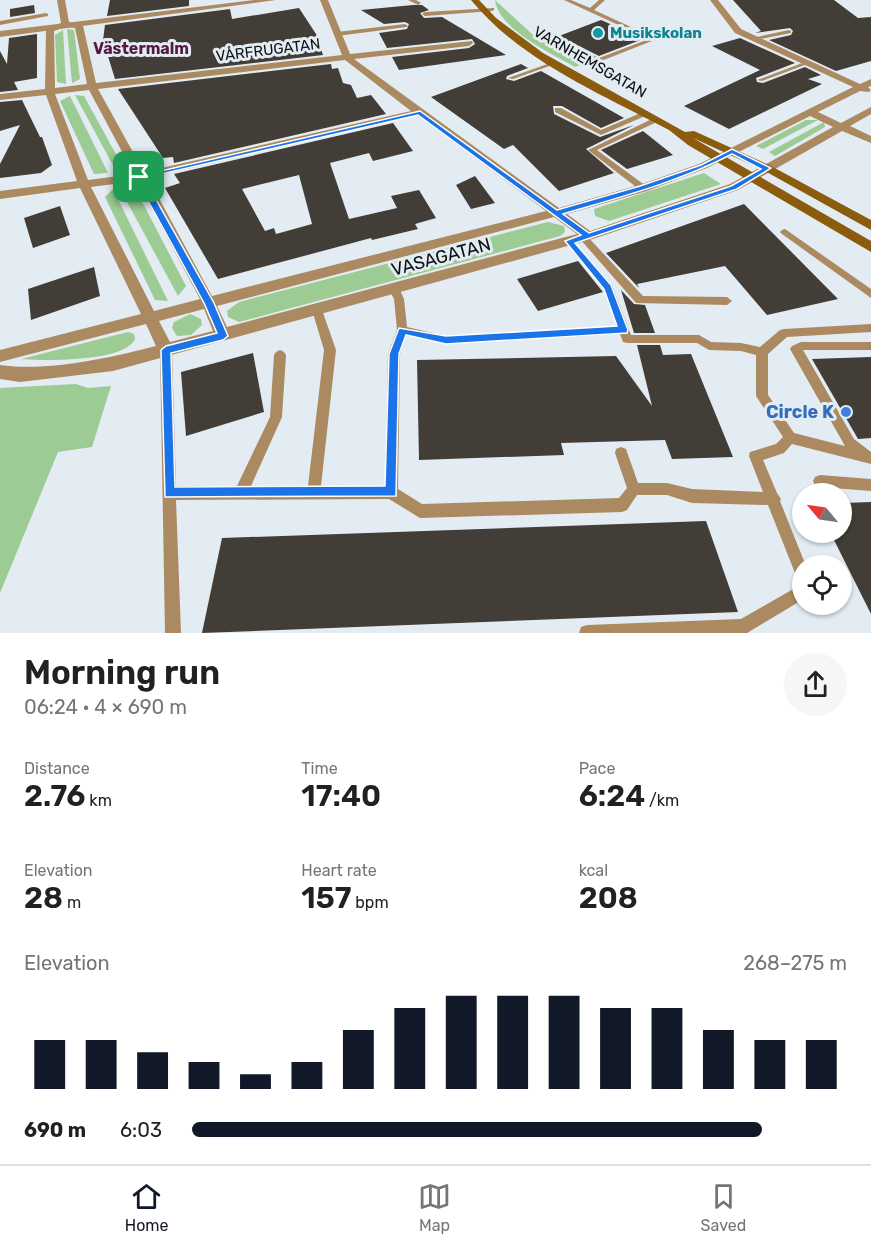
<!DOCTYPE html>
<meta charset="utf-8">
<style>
body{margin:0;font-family:Rubik,sans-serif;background:#f6f6f6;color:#202124;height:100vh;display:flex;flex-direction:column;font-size:22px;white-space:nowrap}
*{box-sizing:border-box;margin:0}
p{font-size:20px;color:#757577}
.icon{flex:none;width:33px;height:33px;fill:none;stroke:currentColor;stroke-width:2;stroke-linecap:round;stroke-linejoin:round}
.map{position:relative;height:633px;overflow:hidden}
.details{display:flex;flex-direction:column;background:#fff;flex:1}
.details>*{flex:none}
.needle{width:39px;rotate:299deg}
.fabs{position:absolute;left:792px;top:483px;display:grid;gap:12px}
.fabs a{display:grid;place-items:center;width:60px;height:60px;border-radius:50%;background:#fff;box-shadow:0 2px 4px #0004;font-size:30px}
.pin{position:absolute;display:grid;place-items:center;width:51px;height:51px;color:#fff;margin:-26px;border-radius:12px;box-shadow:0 3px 9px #0006}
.round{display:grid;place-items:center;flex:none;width:63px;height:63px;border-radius:32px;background:#f6f6f6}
.headline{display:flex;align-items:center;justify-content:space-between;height:102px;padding:0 24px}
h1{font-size:33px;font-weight:600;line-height:45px}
.figures{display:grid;grid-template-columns:repeat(3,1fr);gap:9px;height:102px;padding:6px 24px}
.figures div{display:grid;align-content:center}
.figures b{font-size:30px;font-weight:600}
.figures small{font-size:16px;font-weight:400}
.figures p{font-size:16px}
.chart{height:168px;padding:12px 24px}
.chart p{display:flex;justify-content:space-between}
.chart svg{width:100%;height:108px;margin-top:6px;stroke:#111827;stroke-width:6}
ul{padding:0 24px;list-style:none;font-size:20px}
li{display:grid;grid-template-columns:96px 72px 1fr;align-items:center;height:45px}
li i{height:15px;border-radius:8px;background:#111827}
.menu{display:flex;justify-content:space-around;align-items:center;height:84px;border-top:2px solid #e0e0e0;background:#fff;font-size:16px;color:#757577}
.menu a{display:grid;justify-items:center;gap:3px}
.menu .active{color:#111827}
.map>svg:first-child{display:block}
.green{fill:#9ccb93}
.building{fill:#423d36;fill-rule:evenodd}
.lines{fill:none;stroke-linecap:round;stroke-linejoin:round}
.service{fill:#ab8a61;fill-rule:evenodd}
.minor{fill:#ab8a61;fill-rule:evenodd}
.tertiary{fill:#ab8a61;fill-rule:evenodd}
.secondary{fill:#8b5b0e;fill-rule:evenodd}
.route{fill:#1a73e8;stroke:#fff;stroke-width:1.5;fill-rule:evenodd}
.culture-dot{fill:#0f9aa8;stroke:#e3ecf3;stroke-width:2}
.shop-dot{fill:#3f7fe0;stroke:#e3ecf3;stroke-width:2}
.labels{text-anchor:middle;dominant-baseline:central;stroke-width:6;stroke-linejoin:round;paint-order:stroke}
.far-culture-label{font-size:15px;font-weight:bold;fill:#0d838f;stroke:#e3ecf3;text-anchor:start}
.far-street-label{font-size:15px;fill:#101315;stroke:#e3ecf3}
.far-neighbourhood-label{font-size:16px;font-weight:bold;fill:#561a41;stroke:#e3ecf3}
.street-label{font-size:18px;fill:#101315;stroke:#e3ecf3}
.shop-label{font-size:18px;font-weight:bold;fill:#366cbe;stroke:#e3ecf3;text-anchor:end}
</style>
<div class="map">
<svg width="871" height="633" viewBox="0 0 871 633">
<rect width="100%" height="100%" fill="#e3ecf3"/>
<!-- green -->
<g class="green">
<path d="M 495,0 L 532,34 L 583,64 L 575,67 C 551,53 499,30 495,0 Z"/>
<path d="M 67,29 L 74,30 L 80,79 L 72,83 Z"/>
<path d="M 63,30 L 66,84 L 57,82 L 55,35 Z"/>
<path d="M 75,95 L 84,96 L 123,167 L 116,171 Z"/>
<path d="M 70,96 L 108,173 L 94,174 L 60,101 Z"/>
<path d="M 806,120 L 818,120 L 763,149 L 756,146 Z"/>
<path d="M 824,122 L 825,127 L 775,156 L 769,152 Z"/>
<path d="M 704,173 L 721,184 L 609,221 L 595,216 L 594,209 Z"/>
<path d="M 128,186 L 136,190 L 186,286 L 178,296 L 119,187 Z"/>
<path d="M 113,189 L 168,301 L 155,300 L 105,197 Z"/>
<path d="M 548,222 L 564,226 L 565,232 L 560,236 L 239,322 L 228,317 L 227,311 L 239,302 Z"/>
<path d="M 190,314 L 201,319 L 202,325 L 191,335 L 177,336 L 172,328 L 174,322 Z"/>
<path d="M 128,332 L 134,334 L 135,339 C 125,362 44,361 21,359 Z"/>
<path d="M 76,384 L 88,388 L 111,386 L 92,447 L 58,452 L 0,593 L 0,388 Z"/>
</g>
<!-- building -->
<g class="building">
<path d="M 110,0 L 189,0 L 189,6 L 107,16 Z"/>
<path d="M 733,0 L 834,0 L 858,18 L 871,17 L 871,61 L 836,71 L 769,40 L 791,35 L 793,31 L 790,28 L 755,33 L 761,31 Z"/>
<path d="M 34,5 L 35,13 L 10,17 L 10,9 Z"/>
<path d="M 413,5 L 422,5 L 429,10 L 420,13 L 424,18 L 442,17 L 506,55 L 399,70 L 392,57 L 469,48 L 475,44 L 472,39 L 387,48 L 379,33 L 407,29 L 409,24 L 405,22 L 384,24 L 361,10 Z"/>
<path d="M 299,8 L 316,34 L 323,55 L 115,79 L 103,40 L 105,25 L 230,9 L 232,19 Z"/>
<path d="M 601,20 L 633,34 L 643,39 L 599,56 L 559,36 Z"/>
<path d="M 37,34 L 37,78 L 14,82 L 18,90 L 0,92 L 0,51 L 7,64 L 9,38 Z"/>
<path d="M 740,38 L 795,63 L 756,78 L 757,82 L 763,83 L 805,67 L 821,75 L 808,79 L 822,84 L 729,129 L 684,106 L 760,70 L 712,46 Z"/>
<path d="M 331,64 L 332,69 L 338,68 L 343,83 L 351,85 L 357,98 L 371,95 L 386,114 L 174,163 L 173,157 L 163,158 L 118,89 Z"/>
<path d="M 521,64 L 528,68 L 507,76 L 506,79 L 514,81 L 541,71 L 624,118 L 601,128 L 562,106 L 553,106 L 554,114 L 600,137 L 634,125 L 586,149 L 614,173 L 559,191 L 513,145 L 504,149 L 431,97 Z"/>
<path d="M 22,100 L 40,137 L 42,137 L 52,165 L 41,173 L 0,178 L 0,164 L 20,125 L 0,131 L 0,102 Z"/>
<path d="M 393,123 L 413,151 L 373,161 L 369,153 L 330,163 L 349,219 L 397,208 L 391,196 L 419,190 L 436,218 L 415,224 L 418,229 L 372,240 L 371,238 L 218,279 L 165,188 L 180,183 L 174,174 ZM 299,175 L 312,224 L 276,234 L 274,228 L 265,231 L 242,189 Z"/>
<path d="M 643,131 L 673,155 L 627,169 L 601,150 Z"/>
<path d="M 475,176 L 495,203 L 471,209 L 456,185 Z"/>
<path d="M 744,204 L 838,299 L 767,315 L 725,266 L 637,284 L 639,288 L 606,253 Z"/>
<path d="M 60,206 L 70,235 L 33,248 L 24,218 Z"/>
<path d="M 578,261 L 603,292 L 538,311 L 517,279 Z"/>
<path d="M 94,267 L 100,296 L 31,320 L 28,289 Z"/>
<path d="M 621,290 L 634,304 L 645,305 L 655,333 L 634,333 Z"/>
<path d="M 637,345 L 660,345 L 663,355 L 691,354 L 733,457 L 672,459 L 665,440 L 561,443 L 564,455 L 419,460 L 417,360 L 616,356 L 652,406 Z"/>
<path d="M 253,353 L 264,412 L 186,436 L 181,372 Z"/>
<path d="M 871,357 L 871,438 L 858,439 L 812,359 Z"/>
<path d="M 871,502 L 871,614 L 831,534 L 842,532 L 842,503 Z"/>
<path d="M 706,521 L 738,612 L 202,633 L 222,538 Z"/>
</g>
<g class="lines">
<!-- service -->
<g class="service">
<path d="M 408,0 L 416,0 L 421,3 L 418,5 Z"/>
<path d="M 564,0 L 571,0 L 590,8 L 599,0 L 605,0 L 594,10 L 657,39 L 601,61 L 597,61 L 549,37 L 554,36 L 599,58 L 649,39 Z"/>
<path d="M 494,8 L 494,10 L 492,11 L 425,16 L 422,14 L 425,12 Z"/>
<path d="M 46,13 L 48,14 L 48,16 L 0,25 L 0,21 Z"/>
<path d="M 405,24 L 408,26 L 407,27 L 337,36 L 334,34 L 337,32 Z"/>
<path d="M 789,30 L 791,31 L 791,33 L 755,40 L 752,38 Z"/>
<path d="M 553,62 L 558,63 L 513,79 L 508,78 Z"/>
<path d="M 805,62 L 810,63 L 762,81 L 757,80 Z"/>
<path d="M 555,108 L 561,108 L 601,130 L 643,112 L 650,114 L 601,135 L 555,112 Z"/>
<path d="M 656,117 L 660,119 L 659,121 L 597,150 L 646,186 L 646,190 L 640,190 L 588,150 Z"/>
<path d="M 785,229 L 871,289 L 871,298 L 782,234 L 780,232 L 782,230 Z"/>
<path d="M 583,234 L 586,235 L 643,296 L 727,297 L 732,301 L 727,305 L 636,303 L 580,239 L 578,237 L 580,235 Z"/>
<path d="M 569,238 L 572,239 L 612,285 L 631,335 L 699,335 L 711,342 L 741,343 L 760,347 L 780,330 L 784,329 L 871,324 L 871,332 L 787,337 L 768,354 L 768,395 L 794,433 L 845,446 L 790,349 L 792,346 L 801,342 L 871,342 L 871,350 L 803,350 L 854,439 L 871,452 L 871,464 L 792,444 L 784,453 L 763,460 L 777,493 L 781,499 L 780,501 L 806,566 L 802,566 L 802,580 L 797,578 L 768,505 L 692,503 L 667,495 L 637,495 L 627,510 L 622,512 L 420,518 L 389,499 L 176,500 L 181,633 L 165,633 L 160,350 L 162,347 L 170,347 L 172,350 L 176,486 L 237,486 L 270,417 L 274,355 L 276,352 L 280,350 L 284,352 L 286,355 L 282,417 L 251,486 L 308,486 L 324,350 L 312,310 L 317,306 L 321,307 L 336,350 L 321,486 L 385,486 L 388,354 L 397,330 L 394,299 L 389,289 L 390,286 L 398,286 L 404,299 L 407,327 L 446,336 L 617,326 L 604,289 L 566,243 L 564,241 ZM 620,334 L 623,342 L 627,343 L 697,343 L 709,350 L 741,351 L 756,355 L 756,396 L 783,437 L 776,444 L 750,452 L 749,456 L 763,492 L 692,489 L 667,483 L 638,483 L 626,449 L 621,447 L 616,449 L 615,453 L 627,488 L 619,498 L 422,504 L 398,489 L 400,354 L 406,335 L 446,344 Z"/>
<path d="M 820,475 L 871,479 L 871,491 L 820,487 L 815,485 L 813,481 L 815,477 Z"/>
<path d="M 802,584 L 802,600 L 747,633 L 579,633 L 581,627 L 587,625 L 741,619 Z"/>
</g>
<!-- minor -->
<path class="minor" d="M 57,0 L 65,0 L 69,22 L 83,26 L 96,83 L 342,55 L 320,0 L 328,0 L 350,54 L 472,41 L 473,43 L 469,46 L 354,59 L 559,208 L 639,185 L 699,164 L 853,87 L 735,33 L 710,0 L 718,0 L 741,29 L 860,84 L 871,79 L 871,86 L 868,87 L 871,90 L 869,92 L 860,91 L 818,112 L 841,123 L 871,107 L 871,114 L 850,126 L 871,136 L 871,143 L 842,131 L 738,190 L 593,239 L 113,371 L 20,382 L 0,379 L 0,365 C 48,372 109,358 156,346 L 146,324 L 0,362 L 0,350 L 141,314 L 80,188 L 0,199 L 0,191 L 77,181 L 46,95 L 0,100 L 0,94 L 45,89 L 46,30 L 61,23 ZM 66,27 L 75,28 L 87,84 L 55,88 L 54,31 ZM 345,60 L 411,111 L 144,172 L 98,89 ZM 89,90 L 134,174 L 88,180 L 55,94 ZM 418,115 L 546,211 L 212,296 L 148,178 ZM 810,116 L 833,127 L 730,184 L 590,231 L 567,214 L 647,191 L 707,168 ZM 137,181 L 200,299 L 154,311 L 91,187 ZM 554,217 L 577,234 L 227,327 L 217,306 ZM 204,309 L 213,331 L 170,342 L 159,321 Z"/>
<!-- tertiary -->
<path class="tertiary" d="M 254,0 L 276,0 L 0,37 L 0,31 Z"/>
<!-- secondary -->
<path class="secondary" d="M 471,0 L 479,0 L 496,18 L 543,53 L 685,132 L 694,131 L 771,166 L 871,220 L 871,230 L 763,170 L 693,138 L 871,241 L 871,252 L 688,145 L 669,130 C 601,94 521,61 471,0 Z"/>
</g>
<!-- route -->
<path class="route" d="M 420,111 L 557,210 L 640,186 L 701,165 L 732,149 L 771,168 L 737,189 L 575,243 L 611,285 L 628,330 L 627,333 L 446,344 L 406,335 L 399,354 L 396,496 L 165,497 L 161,350 L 166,346 L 217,333 L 204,303 L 135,177 ZM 418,115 L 581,235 L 565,241 L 604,289 L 617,326 L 446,336 L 399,328 L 389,354 L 385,486 L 175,487 L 171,353 L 223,340 L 228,336 L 214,303 L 144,178 ZM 732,154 L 761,169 L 731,186 L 589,233 L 563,214 C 620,197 679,182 732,154 Z"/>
<!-- markers -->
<circle class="culture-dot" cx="598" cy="33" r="6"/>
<circle class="shop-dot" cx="846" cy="412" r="6"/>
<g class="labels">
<!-- far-culture labels -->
<g class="far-culture-label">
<text x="610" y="33">Musikskolan</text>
</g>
<!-- far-street labels -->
<g class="far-street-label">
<text transform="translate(268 50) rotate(-7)">VÅRFRUGATAN</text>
<text transform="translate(590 62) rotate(30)">VARNHEMSGATAN</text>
</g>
<!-- far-neighbourhood labels -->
<g class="far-neighbourhood-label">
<text x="141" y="48">Västermalm</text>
</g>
<!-- street labels -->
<g class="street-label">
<text transform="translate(441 257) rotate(-15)">VASAGATAN</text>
</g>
<!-- shop labels -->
<g class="shop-label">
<text x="834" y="412">Circle K</text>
</g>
</g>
</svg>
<div class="fabs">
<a><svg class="needle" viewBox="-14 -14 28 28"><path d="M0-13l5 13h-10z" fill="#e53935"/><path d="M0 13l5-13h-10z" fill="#757577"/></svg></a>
<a><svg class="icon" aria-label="locate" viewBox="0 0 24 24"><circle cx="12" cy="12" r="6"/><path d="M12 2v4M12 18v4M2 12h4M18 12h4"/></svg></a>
</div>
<div class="pin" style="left:139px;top:177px;background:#1e9e55"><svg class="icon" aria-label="arrive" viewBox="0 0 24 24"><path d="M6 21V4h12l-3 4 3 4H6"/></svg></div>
</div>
<section class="details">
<div class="headline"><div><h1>Morning run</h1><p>06:24 · 4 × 690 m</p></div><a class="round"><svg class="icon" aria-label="share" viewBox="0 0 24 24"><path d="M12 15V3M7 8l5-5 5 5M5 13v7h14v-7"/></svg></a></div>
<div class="figures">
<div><p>Distance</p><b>2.76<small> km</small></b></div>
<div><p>Time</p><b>17:40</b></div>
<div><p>Pace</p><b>6:24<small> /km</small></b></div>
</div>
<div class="figures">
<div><p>Elevation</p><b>28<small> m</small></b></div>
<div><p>Heart rate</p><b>157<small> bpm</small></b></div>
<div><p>kcal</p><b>208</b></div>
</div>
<div class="chart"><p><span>Elevation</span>268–275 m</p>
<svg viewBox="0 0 160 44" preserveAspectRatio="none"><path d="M5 44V24M15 44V24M25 44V29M35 44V33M45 44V38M55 44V33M65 44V20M75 44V11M85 44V6M95 44V6M105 44V6M115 44V11M125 44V11M135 44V20M145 44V24M155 44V24"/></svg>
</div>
<ul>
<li><b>690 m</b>6:03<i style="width:87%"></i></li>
</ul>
</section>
<nav class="menu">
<a class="active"><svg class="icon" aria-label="home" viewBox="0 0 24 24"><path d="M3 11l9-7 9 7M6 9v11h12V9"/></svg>Home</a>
<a><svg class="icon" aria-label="map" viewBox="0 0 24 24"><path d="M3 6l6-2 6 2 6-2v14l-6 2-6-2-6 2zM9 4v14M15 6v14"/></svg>Map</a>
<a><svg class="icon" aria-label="saved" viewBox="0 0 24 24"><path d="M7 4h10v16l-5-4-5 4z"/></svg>Saved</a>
</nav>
